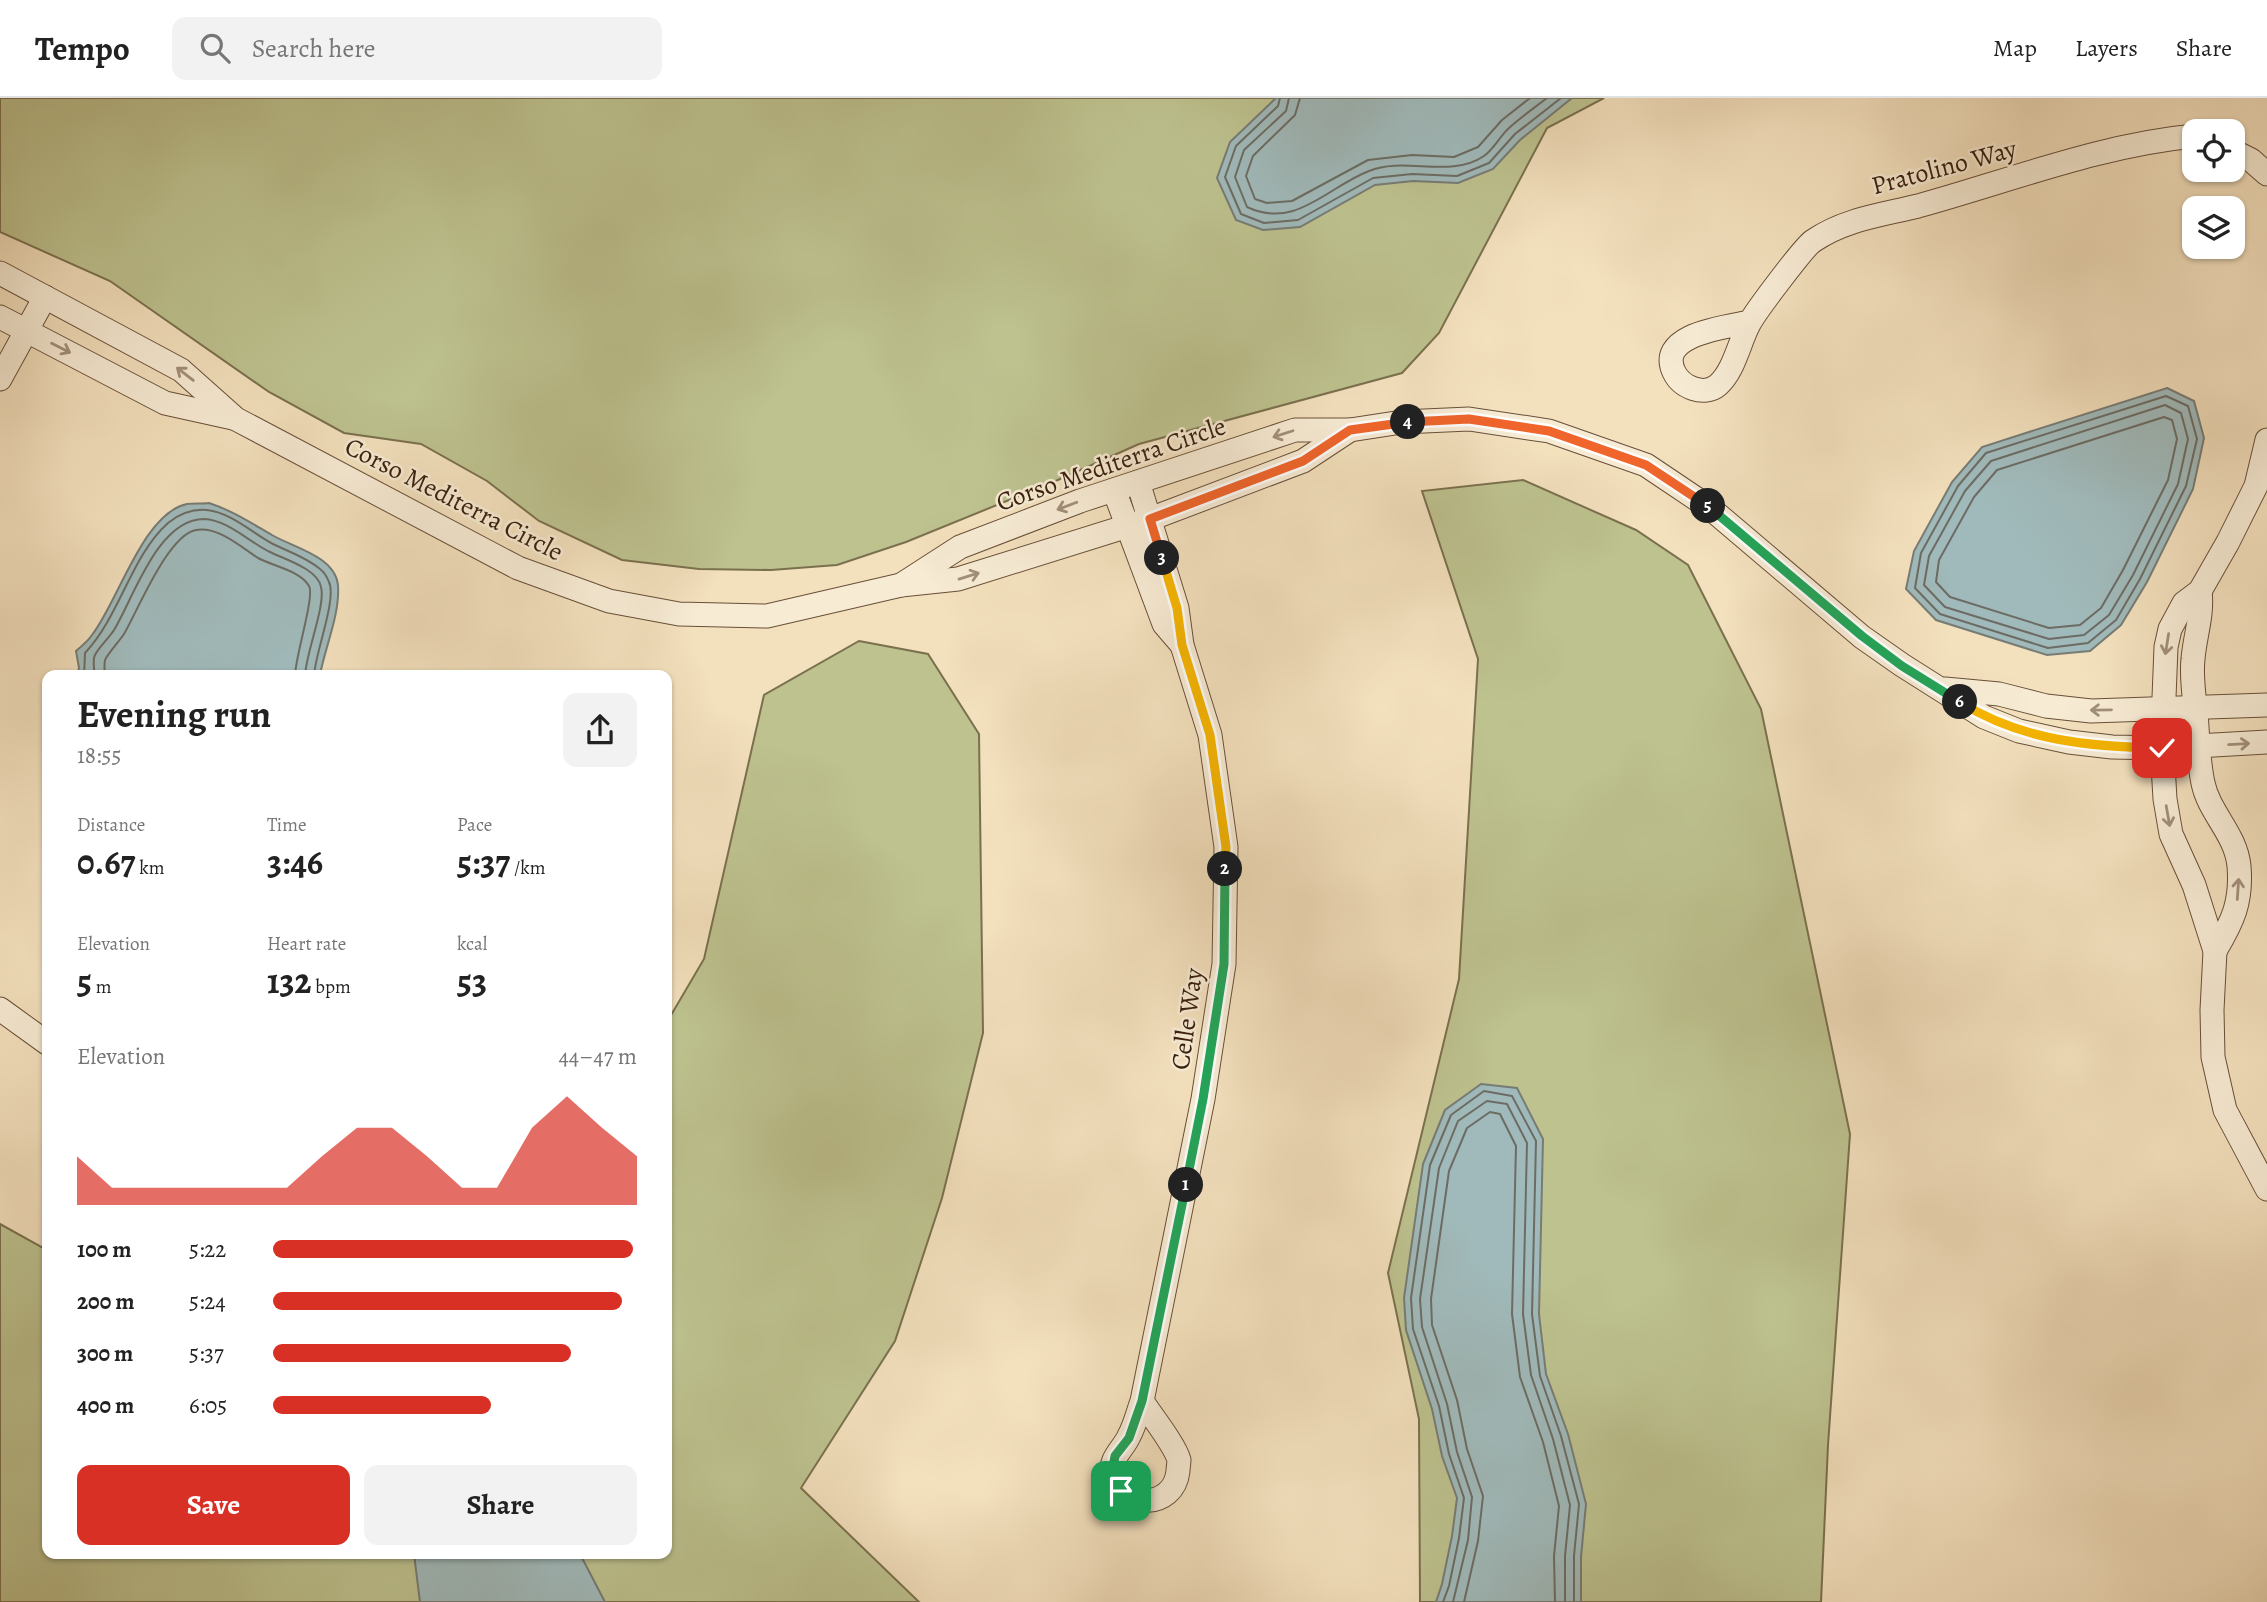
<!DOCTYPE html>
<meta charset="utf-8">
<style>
body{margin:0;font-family:Alegreya,serif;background:#f2f2f2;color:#222;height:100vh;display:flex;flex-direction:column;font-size:26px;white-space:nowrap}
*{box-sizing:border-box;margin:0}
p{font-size:23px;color:#767676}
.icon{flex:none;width:38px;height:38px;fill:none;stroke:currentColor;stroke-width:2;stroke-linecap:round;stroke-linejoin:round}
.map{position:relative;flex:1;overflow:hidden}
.drawer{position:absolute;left:42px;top:572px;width:630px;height:889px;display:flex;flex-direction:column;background:#fff;border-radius:14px;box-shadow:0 2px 5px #0004}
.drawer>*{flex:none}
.buttons{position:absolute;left:2182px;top:21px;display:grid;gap:14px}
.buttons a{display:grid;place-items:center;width:63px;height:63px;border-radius:14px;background:#fff;box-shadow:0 2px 5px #0004;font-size:35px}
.pin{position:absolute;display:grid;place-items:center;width:60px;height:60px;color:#fff;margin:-30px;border-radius:14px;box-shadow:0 4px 10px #0006}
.km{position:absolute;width:35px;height:35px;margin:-18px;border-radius:50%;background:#222;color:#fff;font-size:19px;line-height:35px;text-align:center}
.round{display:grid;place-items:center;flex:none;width:74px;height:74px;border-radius:14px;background:#f2f2f2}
.head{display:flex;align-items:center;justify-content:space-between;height:119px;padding:0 35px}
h1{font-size:38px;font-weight:700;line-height:52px}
.stats{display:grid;grid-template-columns:repeat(3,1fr);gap:10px;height:119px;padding:7px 35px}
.stats div{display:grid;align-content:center}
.stats b{font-size:35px;font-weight:700}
.stats small{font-size:19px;font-weight:400}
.stats p{font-size:19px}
.chart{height:196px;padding:14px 35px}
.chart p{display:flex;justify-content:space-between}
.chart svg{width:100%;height:126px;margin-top:7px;fill:#d93025;opacity:.7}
.action{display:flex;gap:14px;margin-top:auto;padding:14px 35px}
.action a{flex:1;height:80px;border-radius:14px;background:#d93025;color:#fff;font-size:28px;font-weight:700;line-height:80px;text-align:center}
.action a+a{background:#f2f2f2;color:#222}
ul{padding:0 35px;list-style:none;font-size:23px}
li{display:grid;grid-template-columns:112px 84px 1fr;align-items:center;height:52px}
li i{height:18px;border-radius:9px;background:#d93025}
header{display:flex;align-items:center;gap:42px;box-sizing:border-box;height:98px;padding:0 35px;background:#fff;border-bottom:2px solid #e0e0e0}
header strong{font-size:33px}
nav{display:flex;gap:38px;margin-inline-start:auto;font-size:24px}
.search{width:490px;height:63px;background:#f2f2f2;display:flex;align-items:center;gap:18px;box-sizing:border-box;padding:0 24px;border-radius:14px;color:#767676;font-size:26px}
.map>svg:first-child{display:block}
.green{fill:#bdc28f;stroke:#7b704e;stroke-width:2}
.water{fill:#a0babb;stroke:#777c75;stroke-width:2}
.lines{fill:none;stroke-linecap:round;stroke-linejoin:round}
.shore{stroke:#6c6c64;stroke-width:2}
.street-casing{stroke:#684f38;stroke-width:25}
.street{stroke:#f7ebd4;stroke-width:23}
.oneway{stroke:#a28f7a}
.split-1-casing{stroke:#fff;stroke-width:14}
.split-2-casing{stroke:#fff;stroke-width:14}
.split-3-casing{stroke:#fff;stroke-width:14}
.split-4-casing{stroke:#fff;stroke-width:14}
.split-5-casing{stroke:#fff;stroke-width:14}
.split-6-casing{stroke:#fff;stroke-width:14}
.split-7-casing{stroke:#fff;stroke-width:14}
.split-1{stroke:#22a559;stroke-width:9}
.split-2{stroke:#22a559;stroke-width:9}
.split-3{stroke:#f5b400;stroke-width:9}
.split-4{stroke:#f0652b;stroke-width:9}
.split-5{stroke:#f0652b;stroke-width:9}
.split-6{stroke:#22a559;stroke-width:9}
.split-7{stroke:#f5b400;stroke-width:9}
.labels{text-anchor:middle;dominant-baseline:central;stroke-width:5;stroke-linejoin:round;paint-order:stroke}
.street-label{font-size:26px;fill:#391f0c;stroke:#f7ebd4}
</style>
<header>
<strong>Tempo</strong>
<div class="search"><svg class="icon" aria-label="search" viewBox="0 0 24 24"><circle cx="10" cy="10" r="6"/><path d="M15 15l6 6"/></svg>Search here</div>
<nav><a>Map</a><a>Layers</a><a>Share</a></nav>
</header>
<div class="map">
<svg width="2267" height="1504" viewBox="0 0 2267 1504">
<rect width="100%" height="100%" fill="#f3e0bd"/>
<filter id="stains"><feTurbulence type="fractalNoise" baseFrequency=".00286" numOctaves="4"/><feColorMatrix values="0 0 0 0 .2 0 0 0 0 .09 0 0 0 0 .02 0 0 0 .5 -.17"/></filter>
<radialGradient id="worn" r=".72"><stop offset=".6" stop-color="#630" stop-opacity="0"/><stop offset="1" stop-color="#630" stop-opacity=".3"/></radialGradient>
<!-- green -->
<g class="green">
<path d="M 0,0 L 1604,0 L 1547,30 L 1439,235 L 1402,275 L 1139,346 L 1051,385 L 906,444 L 837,467 L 771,472 L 699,471 L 622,462 L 539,423 L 487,383 L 421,346 L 344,335 L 269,294 L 110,183 L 0,134 Z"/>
<path d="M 1523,382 L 1636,432 L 1688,467 L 1761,611 L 1850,1036 L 1828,1347 L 1821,1504 L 1420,1504 L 1419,1321 L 1388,1175 L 1459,881 L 1478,561 L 1422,393 Z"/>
<path d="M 859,543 L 928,556 L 979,636 L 983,935 L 942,1100 L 895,1243 L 801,1390 L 919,1504 L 0,1504 L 0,1126 L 47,1152 L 47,1456 L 667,1456 L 667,924 L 704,861 L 764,597 Z"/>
</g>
<!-- water -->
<g class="water">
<path d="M 1276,0 L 1572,0 L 1520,42 L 1493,71 L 1458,85 L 1413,83 L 1375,87 L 1300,129 L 1263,132 L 1236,122 L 1217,80 L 1230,44 Z"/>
<path d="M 2167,290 L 2194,303 L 2204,340 L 2193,391 L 2147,484 L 2121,527 L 2090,553 L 2047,557 L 1936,522 L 1906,491 L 1914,453 L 1952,384 L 1982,349 Z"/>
<path d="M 209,405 C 233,413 251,425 272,437 C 292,449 335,458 338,487 C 340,517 325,549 320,577 L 77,577 L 79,570 L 76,553 C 82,548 88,543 92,537 C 118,504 143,415 187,406 C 194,405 202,406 209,405 Z"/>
<path d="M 1481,986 L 1517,990 L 1543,1041 L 1539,1216 L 1546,1276 L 1568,1336 L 1586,1406 L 1581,1459 L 1581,1504 L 1436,1504 L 1442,1486 L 1452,1438 L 1457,1400 L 1442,1358 L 1432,1311 L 1406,1232 L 1404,1200 L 1423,1066 L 1445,1012 Z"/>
<path d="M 414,1456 L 580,1456 L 605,1504 L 420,1504 Z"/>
</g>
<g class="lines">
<!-- shore -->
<g class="shore">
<path d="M 1280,0 L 1278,8 L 1236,48 L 1225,79 L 1241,116 L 1264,125 L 1298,122 L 1373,80 L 1412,76 L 1457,78 L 1489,65 L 1515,36 L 1561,0"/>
<path d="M 1289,0 L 1286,13 L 1244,52 L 1235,79 L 1247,109 C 1296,132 1327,89 1369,73 C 1405,58 1450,81 1484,58 C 1494,51 1500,38 1509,30 C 1521,19 1534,10 1547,0"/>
<path d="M 1300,0 L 1295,17 L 1253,58 L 1246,78 L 1255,101 L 1267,105 L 1292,103 L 1368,62 L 1412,57 L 1454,59 L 1478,49 L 1502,22 L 1530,0"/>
<path d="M 2166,298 L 2188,308 L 2197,341 L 2186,388 L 2140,481 L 2116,522 L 2088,545 L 2048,550 L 1940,516 L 1915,490 L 1921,455 L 1958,388 L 1986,355 Z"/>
<path d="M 2165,307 L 2181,315 L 2188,341 L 2178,386 L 2133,477 L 2109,517 L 2084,537 L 2049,541 L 1945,509 L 1924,487 L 1929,458 L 1965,393 L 1991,363 Z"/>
<path d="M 2164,319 L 2172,322 L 2177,341 L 2168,382 L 2123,472 L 2101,510 L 2080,527 L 2049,530 L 1950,499 L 1936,484 L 1939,462 L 1974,399 L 1997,372 Z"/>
<path d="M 84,578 L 85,555 C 120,518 131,458 168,425 C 179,416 193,411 207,412 C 232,415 252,435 273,446 C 289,454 306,459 320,471 C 324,474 327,479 329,484 C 337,501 315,555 314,578"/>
<path d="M 94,578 C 95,571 92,562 95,557 C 98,550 109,540 114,532 C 134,499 158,421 204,421 C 228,422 249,444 270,454 C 284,461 318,471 321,489 C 326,507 306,554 305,578"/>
<path d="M 104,578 C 105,573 104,565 105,562 C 107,557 120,542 124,536 C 138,512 168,437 196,432 C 218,428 241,449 258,460 C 273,468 301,473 309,488 C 315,498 295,559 295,578"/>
<path d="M 1443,1504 L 1449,1488 L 1459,1440 L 1464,1400 L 1449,1356 L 1439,1308 L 1413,1231 L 1411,1200 L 1430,1067 L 1451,1017 L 1484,993 L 1512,998 L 1536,1043 L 1532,1216 L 1540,1278 L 1561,1338 L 1579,1406 L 1574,1458 L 1574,1504"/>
<path d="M 1453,1504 L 1468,1442 L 1472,1399 L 1457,1354 L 1447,1306 L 1422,1229 L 1420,1201 L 1439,1070 L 1458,1023 L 1487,1003 L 1507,1006 L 1527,1045 L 1523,1216 L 1531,1277 L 1553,1341 L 1570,1407 L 1565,1458 L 1565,1504"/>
<path d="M 1464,1504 L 1478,1443 L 1483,1398 L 1467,1351 L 1457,1302 L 1432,1227 L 1431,1201 L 1449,1073 L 1467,1030 L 1490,1014 L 1500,1016 L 1516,1048 L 1512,1216 L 1520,1279 L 1543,1344 L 1559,1408 L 1554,1458 L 1555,1504"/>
</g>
<!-- street casing -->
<g class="street-casing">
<g id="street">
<path d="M 2233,53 L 2251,62 L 2267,76"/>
<path d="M 0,175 L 181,272 L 236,321 L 518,470 L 609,503 L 679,516 L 767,518 L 901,487 L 958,481 L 1150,421 L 1303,363 L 1350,332"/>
<path d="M 0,219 L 165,305 L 233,320"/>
<path d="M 1750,224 C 1727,229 1656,236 1674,274 C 1681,289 1704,299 1718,287 C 1734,273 1739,245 1749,226 C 1755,214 1804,149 1813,143 C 1845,121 1882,117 1918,108 C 2009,83 2100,47 2194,38"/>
<path d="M 0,281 L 45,199"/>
<path d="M 2267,342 L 2256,388 L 2228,444 L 2200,493 L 2184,505 L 2170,531 L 2166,549 L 2162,650 L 2165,701 L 2171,736 L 2194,787 L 2215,853 L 2212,912 L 2213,959 L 2225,1012 L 2267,1091"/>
<path d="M 1138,384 L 1177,510 L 1182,547 L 1210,637 L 1226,749 L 1224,866 L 1203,1001 L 1142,1303 C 1138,1314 1135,1327 1129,1338 C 1124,1350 1109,1361 1112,1376 C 1120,1412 1174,1412 1178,1373 C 1178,1371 1179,1364 1179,1362 C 1175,1347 1151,1317 1142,1303"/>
<path d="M 1114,392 L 1164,526 L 1182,547"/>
<path d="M 901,487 L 960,449 L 1080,403 L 1295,332 L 1350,332 L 1402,324 L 1469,321 L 1549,333 L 1646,367 L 1710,410 L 1862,539 L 1902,567 L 1984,619 L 2019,633 L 2069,644 L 2112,649 L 2162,650 L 2267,644"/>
<path d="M 2200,493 C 2203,517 2195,537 2193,561 C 2191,579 2194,598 2196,615 C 2198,638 2198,662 2203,685 C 2209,715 2236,736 2239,768 C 2242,804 2233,823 2215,853"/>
<path d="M 1945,591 L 1999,596 L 2046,608 L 2091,613 L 2267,607"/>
<path d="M 0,911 L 47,945"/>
</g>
</g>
<!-- street -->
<use href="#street" class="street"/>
</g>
<!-- one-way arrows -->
<defs><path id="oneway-shaft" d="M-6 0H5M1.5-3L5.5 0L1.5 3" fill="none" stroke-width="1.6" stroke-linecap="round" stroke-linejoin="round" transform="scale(1.75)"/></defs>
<g class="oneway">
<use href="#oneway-shaft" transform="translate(61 250) rotate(27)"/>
<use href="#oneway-shaft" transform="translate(185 276) rotate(-142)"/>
<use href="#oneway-shaft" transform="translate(1283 336) rotate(162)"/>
<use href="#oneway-shaft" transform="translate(1067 408) rotate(159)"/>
<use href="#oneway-shaft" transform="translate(969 478) rotate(-17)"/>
<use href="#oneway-shaft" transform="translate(2167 546) rotate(99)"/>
<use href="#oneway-shaft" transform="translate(2101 612) rotate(179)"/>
<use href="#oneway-shaft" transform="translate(2239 646) rotate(-3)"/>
<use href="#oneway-shaft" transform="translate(2168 718) rotate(80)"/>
<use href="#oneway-shaft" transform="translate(2238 791) rotate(-86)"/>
</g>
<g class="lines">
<!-- split-1 casing -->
<g class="split-1-casing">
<path id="split-1" d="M 1121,1393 L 1112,1375 L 1115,1358 L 1129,1340 L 1142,1303 L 1186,1087"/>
</g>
<!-- split-2 casing -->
<g class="split-2-casing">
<path id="split-2" d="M 1186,1087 L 1203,1001 L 1224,866 L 1225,771"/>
</g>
<!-- split-3 casing -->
<g class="split-3-casing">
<path id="split-3" d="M 1162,460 L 1177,510 L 1182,547 L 1210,637 L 1226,749 L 1225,771"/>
</g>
<!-- split-4 casing -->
<g class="split-4-casing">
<path id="split-4" d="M 1162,460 L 1150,421 L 1303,363 L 1350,332 L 1408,324"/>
</g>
<!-- split-5 casing -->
<g class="split-5-casing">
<path id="split-5" d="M 1408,324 L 1469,321 L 1549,333 L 1646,367 L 1708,408"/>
</g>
<!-- split-6 casing -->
<g class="split-6-casing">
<path id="split-6" d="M 1708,408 L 1862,538 L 1902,568 L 1960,604"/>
</g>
<!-- split-7 casing -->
<g class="split-7-casing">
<path id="split-7" d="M 1960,604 C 2022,643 2091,649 2162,650"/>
</g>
<!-- split-1 -->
<use href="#split-1" class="split-1"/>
<!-- split-2 -->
<use href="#split-2" class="split-2"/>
<!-- split-3 -->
<use href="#split-3" class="split-3"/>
<!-- split-4 -->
<use href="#split-4" class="split-4"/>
<!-- split-5 -->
<use href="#split-5" class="split-5"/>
<!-- split-6 -->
<use href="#split-6" class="split-6"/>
<!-- split-7 -->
<use href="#split-7" class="split-7"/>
</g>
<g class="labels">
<!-- street labels -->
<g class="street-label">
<text transform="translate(1944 69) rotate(-15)">Pratolino Way</text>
<text transform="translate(1111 366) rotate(-19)">Corso Mediterra Circle</text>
<text transform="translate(454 401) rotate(27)">Corso Mediterra Circle</text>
<text transform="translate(1187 921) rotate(-82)">Celle Way</text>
</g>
</g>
<rect width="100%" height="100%" filter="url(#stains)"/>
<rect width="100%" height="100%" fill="url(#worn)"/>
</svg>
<div class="buttons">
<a><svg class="icon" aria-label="locate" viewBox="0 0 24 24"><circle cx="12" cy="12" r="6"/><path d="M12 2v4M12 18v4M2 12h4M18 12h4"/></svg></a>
<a><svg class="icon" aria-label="layers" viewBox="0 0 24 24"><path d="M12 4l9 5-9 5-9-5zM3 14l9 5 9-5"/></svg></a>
</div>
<div class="pin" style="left:1121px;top:1393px;background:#1e9e55"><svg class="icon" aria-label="arrive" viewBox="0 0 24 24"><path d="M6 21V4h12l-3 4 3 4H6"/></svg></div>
<div class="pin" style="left:2162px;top:650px;background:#d93025"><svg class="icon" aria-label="check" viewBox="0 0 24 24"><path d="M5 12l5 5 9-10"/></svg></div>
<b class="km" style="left:1186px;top:1087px">1</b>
<b class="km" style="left:1225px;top:771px">2</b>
<b class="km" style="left:1162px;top:460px">3</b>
<b class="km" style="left:1408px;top:324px">4</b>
<b class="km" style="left:1708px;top:408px">5</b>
<b class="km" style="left:1960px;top:604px">6</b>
<section class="drawer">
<div class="head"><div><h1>Evening run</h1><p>18:55</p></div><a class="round"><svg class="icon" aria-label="share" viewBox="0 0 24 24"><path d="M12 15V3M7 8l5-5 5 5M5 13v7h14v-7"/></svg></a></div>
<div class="stats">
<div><p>Distance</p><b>0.67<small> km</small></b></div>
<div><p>Time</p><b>3:46</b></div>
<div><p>Pace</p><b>5:37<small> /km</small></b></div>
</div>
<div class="stats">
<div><p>Elevation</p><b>5<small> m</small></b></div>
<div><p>Heart rate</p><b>132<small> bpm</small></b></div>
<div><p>kcal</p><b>53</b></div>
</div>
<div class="chart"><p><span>Elevation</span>44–47 m</p>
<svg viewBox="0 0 160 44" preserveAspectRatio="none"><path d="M0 44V27L10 38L20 38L30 38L40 38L50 38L60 38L70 27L80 17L90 17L100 27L110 38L120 38L130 17L140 6L150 17L160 27V44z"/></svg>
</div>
<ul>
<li><b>100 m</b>5:22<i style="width:99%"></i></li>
<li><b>200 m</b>5:24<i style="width:96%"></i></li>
<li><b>300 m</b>5:37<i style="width:82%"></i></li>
<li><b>400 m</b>6:05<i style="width:60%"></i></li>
</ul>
<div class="action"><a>Save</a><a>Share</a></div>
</section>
</div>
